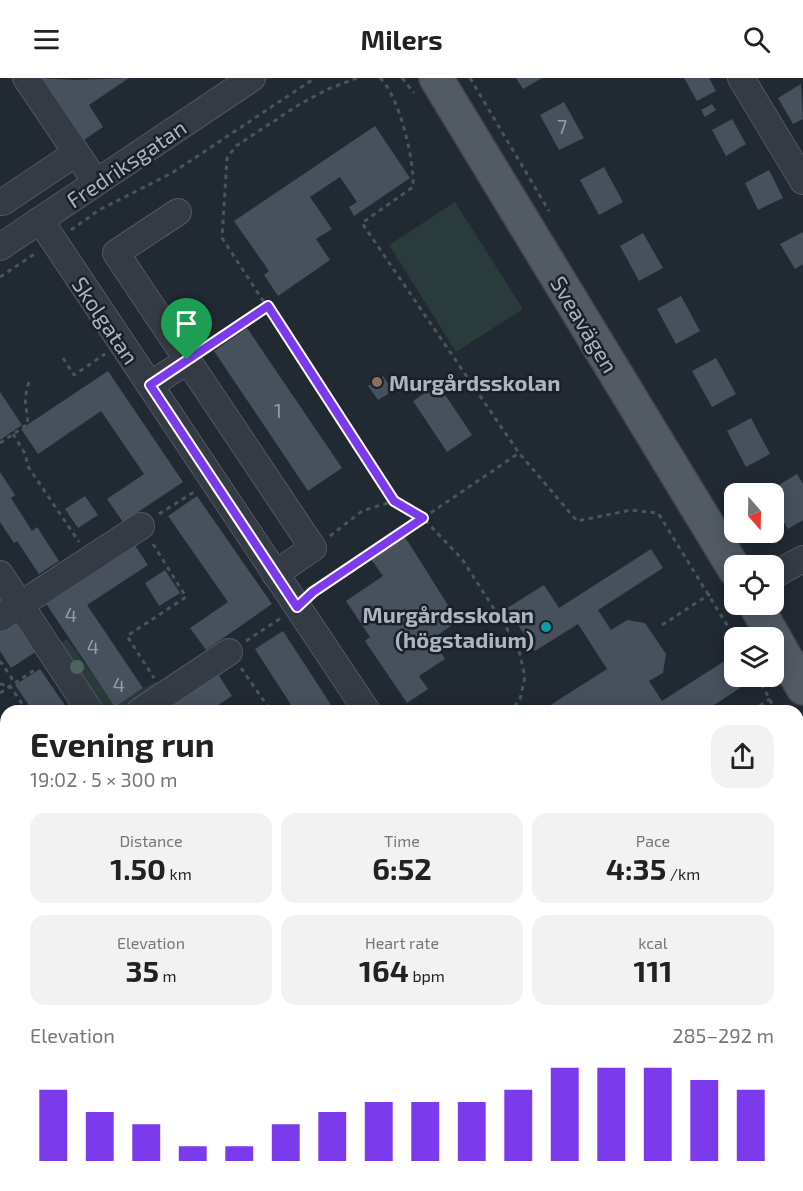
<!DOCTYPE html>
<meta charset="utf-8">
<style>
body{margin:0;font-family:"Exo 2",sans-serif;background:#f2f2f2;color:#222;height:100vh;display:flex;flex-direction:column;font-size:22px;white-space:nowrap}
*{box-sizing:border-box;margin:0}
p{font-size:20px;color:#767676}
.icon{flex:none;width:33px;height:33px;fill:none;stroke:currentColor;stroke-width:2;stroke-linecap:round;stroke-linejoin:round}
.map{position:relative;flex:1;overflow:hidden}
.panel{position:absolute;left:0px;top:627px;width:804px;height:486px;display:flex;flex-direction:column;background:#fff;border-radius:18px 18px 0 0;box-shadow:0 3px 15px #0003}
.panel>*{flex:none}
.needle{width:39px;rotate:160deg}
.controls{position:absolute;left:724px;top:405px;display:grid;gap:12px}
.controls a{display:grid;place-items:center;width:60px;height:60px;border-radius:12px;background:#fff;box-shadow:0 3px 15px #0003;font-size:30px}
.pin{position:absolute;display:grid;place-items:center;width:51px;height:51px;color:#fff;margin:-62px -26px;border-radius:50% 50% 50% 0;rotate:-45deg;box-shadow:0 0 6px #0007}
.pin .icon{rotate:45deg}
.round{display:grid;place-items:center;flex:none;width:63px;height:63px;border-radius:18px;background:#f2f2f2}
.overview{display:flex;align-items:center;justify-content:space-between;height:102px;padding:0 30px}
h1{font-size:33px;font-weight:700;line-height:45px}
.stats{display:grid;grid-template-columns:repeat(3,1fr);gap:9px;height:102px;padding:6px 30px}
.stats div{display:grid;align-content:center;border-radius:15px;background:#f2f2f2;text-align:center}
.stats b{font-size:30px;font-weight:700}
.stats small{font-size:16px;font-weight:400}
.stats p{font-size:16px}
.chart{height:168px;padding:12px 30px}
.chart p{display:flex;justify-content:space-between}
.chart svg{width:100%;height:108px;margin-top:6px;stroke:#7c3aed;stroke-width:6}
header{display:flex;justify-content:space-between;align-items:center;height:78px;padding:0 30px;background:#fff;font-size:27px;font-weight:700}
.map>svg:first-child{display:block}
.green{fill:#2a3b3b}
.building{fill:#47505d}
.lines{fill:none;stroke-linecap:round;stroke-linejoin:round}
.minor-casing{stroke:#525862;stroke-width:28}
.major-casing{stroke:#3e444e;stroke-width:36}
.path{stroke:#465659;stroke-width:3;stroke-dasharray:4.5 4.5;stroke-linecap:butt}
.minor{stroke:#343b44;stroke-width:26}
.major{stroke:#525a64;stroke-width:33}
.tree{fill:#4c645a}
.route-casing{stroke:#fff;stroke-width:12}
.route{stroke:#7c3aed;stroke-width:8}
.education-dot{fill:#8d6e63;stroke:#1a2029;stroke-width:2}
.culture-dot{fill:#0f9aa8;stroke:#1a2029;stroke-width:2}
.labels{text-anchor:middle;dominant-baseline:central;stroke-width:5;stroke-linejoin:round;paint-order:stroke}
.number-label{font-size:20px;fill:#949ca8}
.street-label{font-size:22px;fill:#aeb5c1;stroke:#1a2029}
.poi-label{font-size:22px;font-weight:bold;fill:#aeb5c1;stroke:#1a2029;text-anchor:start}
</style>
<header><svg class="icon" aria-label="menu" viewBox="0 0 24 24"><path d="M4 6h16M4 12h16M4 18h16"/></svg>Milers<svg class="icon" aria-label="search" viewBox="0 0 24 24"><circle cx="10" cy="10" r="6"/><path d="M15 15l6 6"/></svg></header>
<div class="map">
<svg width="803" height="1113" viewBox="0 0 803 1113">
<rect width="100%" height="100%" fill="#212933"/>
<!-- green -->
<g class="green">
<path d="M 455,124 L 523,231 L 456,274 L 389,167 Z"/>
<path d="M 67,561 L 115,628 L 156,603 L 165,616 L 140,633 L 97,633 L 50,572 Z"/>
</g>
<!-- building -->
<g class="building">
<path d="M 34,0 L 76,2 L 129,0 L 89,27 L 103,49 L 78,66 Z"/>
<path d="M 516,0 L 542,0 L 523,11 Z"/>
<path d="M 684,0 L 709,0 L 716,13 L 697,23 Z"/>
<path d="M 801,6 L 803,41 L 793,46 L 778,20 Z"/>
<path d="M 564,24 L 584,60 L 559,72 L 540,37 Z"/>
<path d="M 712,26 L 716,32 L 705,39 L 701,32 Z"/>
<path d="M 732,41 L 746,66 L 726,78 L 712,52 Z"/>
<path d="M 375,48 L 410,100 L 354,138 L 349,129 L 357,124 L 340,99 L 310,119 L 332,151 L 316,161 L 330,182 L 278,218 L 264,197 L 269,193 L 234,143 Z"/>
<path d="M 604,89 L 623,124 L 599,137 L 580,102 Z"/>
<path d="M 769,92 L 783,120 L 758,132 L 745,105 Z"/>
<path d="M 803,154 L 803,186 L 795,191 L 780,166 Z"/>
<path d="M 643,155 L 663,190 L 639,203 L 620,168 Z"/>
<path d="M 681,218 L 700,253 L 676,266 L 657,231 Z"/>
<path d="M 247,250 L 342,390 L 308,413 L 214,273 Z"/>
<path d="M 716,280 L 736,316 L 712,329 L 692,293 Z"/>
<path d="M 108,293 L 183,404 L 123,444 L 107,421 L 144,396 L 101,333 L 38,376 L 21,351 Z"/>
<path d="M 383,298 L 393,313 L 378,322 L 368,308 Z"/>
<path d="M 438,306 L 472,357 L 447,374 L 413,323 Z"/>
<path d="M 0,314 L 22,347 L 0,362 Z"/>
<path d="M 751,340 L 770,376 L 746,389 L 727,353 Z"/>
<path d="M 0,394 L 15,417 L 11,420 L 32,453 L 37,449 L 59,483 L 39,496 L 17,463 L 14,465 L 0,444 Z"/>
<path d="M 797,396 L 803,406 L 803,442 L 788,451 L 777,433 L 783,429 L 772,411 Z"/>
<path d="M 85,418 L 98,437 L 78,450 L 65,431 Z"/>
<path d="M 197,418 L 272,526 L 206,572 L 190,550 L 228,524 L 168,438 Z"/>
<path d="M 405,459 L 458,543 L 432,561 L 445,581 L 419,598 L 428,611 L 407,625 L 365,563 L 370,559 L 346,523 L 383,498 L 371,481 Z"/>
<path d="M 132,463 L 148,487 L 87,527 L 143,610 L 115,629 L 43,521 Z"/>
<path d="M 651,471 L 663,490 L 598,532 L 611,552 L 627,542 L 645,545 L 666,576 L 663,595 L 649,603 L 662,623 L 726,582 L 743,608 L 705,633 L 541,633 L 607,591 L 578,546 L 535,573 L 507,530 L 544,507 L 559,530 Z"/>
<path d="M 165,492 L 180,515 L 159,528 L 145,505 Z"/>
<path d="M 14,539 L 37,573 L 11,590 L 0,573 L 0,549 Z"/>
<path d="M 283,553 L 335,633 L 295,633 L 255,571 Z"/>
<path d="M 40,591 L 69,633 L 33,633 L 15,607 Z"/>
<path d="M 216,593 L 232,618 L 209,633 L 155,633 Z"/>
<path d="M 0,642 L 6,651 L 6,664 L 0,668 Z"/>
<path d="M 6,747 L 6,776 L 0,780 L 0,751 Z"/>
<path d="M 0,810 L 6,819 L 6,878 L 0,869 Z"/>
<path d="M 798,849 L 803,850 L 803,874 L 798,873 Z"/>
<path d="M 0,950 L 6,959 L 6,1001 L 0,992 Z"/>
<path d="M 77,1107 L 107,1107 L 111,1113 L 81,1113 Z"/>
<path d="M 165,1107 L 194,1107 L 184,1113 L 169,1113 Z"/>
<path d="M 242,1107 L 291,1107 L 282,1113 L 233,1113 Z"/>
<path d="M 367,1107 L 390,1107 L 395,1113 L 358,1113 Z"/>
<path d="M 430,1107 L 452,1107 L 456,1113 L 434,1113 Z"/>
<path d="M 521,1107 L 553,1107 L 544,1113 L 512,1113 Z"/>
<path d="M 734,1107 L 776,1107 L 780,1113 L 738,1113 Z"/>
</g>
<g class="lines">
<!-- minor casing -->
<g class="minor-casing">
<g id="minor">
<path d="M 26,0 L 96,104"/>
<path d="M 741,0 L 803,103"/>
<path d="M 0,123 L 3,124 L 76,75"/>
<path d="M 178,134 L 116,175 L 313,470 L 275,496"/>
<path d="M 40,142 L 367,633"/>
<path d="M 0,169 L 252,0"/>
<path d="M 150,307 L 187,283"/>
<path d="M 0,496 L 90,633"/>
<path d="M 774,497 L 803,481"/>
<path d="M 0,540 L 141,448"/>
<path d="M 140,633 L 229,574"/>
<path d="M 0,897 L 6,906"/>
<path d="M 798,996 L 803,993"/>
<path d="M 0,1003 L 6,1012"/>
<path d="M 0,1061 L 6,1057"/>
<path d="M 139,1107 L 143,1113"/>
<path d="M 13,1113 L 28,1107"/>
<path d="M 315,1113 L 324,1107"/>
<path d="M 623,1113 L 633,1107"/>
</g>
</g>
<!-- major casing -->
<g class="major-casing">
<g id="major">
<path d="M 436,0 L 735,492"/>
<path d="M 755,526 L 803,610"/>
</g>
</g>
<!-- path -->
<g class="path">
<path d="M 357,0 L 328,11 L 300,26 L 236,68 L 227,80 L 222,160 L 394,423"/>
<path d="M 380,0 C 399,17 415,84 413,109 L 362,145 L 519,375 L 577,443 L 631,432 L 658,435 L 735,560"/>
<path d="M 402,0 L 414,15"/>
<path d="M 470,0 L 549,133"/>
<path d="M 71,152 L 99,132 L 172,95 L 315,0"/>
<path d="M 0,199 L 36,175"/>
<path d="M 204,271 L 268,228"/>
<path d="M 63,280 L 74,297 L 105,276"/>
<path d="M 13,356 L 26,377 L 27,387 L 79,464"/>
<path d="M 0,365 L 28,346 L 25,320 L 29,303"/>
<path d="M 159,436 L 194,414"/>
<path d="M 330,458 L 362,433 L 394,423 L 423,440 L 519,375"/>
<path d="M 153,466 L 186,519 L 127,558 L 154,600"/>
<path d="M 314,514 L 423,440 L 462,481 L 518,568 L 525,599 L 520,621 L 511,633"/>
<path d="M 662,547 L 710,516"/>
<path d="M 246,563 L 281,540"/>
<path d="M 0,583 L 15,605"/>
<path d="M 241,590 L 271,633"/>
<path d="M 757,598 L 776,633"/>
<path d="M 0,606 L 10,608 L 27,633"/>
<path d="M 0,615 L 36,591"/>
<path d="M 752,633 L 770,621"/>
<path d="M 798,642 L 803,652"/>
<path d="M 0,726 L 6,722"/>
<path d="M 798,732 L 803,747"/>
<path d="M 798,813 L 803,814"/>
<path d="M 798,969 L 803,965"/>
<path d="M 798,1033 L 803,1029"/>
<path d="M 798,1045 L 803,1053"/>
<path d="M 417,1107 L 421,1113"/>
<path d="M 727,1107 L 731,1113"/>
<path d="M 212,1113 L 220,1107"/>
<path d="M 569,1113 L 578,1107"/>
<path d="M 676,1113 L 685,1107"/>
</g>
<!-- minor -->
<use href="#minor" class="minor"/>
<!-- major -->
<use href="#major" class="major"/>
</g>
<!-- trees -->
<circle class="tree" cx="77" cy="589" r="7"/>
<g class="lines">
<!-- route casing -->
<g class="route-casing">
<path id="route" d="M 268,228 L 394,423 L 423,440 L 313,514 L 297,529 L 150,307 Z"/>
</g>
<!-- route -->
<use href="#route" class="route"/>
</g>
<!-- markers -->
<circle class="education-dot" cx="377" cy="304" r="6"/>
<circle class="culture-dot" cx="546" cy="549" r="6"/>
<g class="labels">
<!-- number labels -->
<g class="number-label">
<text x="562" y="48">7</text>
<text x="278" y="332">1</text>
<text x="71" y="536">4</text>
<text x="93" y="568">4</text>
<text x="119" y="606">4</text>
</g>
<!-- street labels -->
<g class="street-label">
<text transform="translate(126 85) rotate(-34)">Fredriksgatan</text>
<text transform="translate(106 242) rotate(56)">Skolgatan</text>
<text transform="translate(585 246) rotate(59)">Sveavägen</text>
</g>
<!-- poi labels -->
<g class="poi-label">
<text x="389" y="304">Murgårdsskolan</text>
<text x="534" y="536" text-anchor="end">Murgårdsskolan<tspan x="534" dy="25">(högstadium)</tspan></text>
</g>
</g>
</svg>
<div class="controls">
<a><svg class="needle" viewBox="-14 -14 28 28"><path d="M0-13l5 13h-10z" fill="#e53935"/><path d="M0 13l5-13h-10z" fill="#767676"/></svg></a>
<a><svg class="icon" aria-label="locate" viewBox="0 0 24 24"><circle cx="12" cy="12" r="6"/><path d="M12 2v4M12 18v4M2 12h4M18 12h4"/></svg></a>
<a><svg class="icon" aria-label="layers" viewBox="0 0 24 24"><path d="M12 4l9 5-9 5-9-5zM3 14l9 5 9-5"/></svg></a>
</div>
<div class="pin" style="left:187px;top:282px;background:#1e9e55"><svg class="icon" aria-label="arrive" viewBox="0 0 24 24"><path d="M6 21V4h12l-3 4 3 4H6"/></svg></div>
<section class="panel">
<div class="overview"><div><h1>Evening run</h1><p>19:02 · 5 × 300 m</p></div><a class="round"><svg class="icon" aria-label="share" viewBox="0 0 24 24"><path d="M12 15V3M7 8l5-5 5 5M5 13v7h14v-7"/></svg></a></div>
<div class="stats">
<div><p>Distance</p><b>1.50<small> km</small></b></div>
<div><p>Time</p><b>6:52</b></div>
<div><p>Pace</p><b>4:35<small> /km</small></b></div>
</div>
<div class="stats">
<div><p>Elevation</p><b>35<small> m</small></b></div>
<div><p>Heart rate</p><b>164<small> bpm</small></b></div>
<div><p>kcal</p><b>111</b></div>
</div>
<div class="chart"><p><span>Elevation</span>285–292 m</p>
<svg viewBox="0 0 160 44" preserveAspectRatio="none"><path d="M5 44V15M15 44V24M25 44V29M35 44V38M45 44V38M55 44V29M65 44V24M75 44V20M85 44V20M95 44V20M105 44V15M115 44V6M125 44V6M135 44V6M145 44V11M155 44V15"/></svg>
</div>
</section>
</div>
